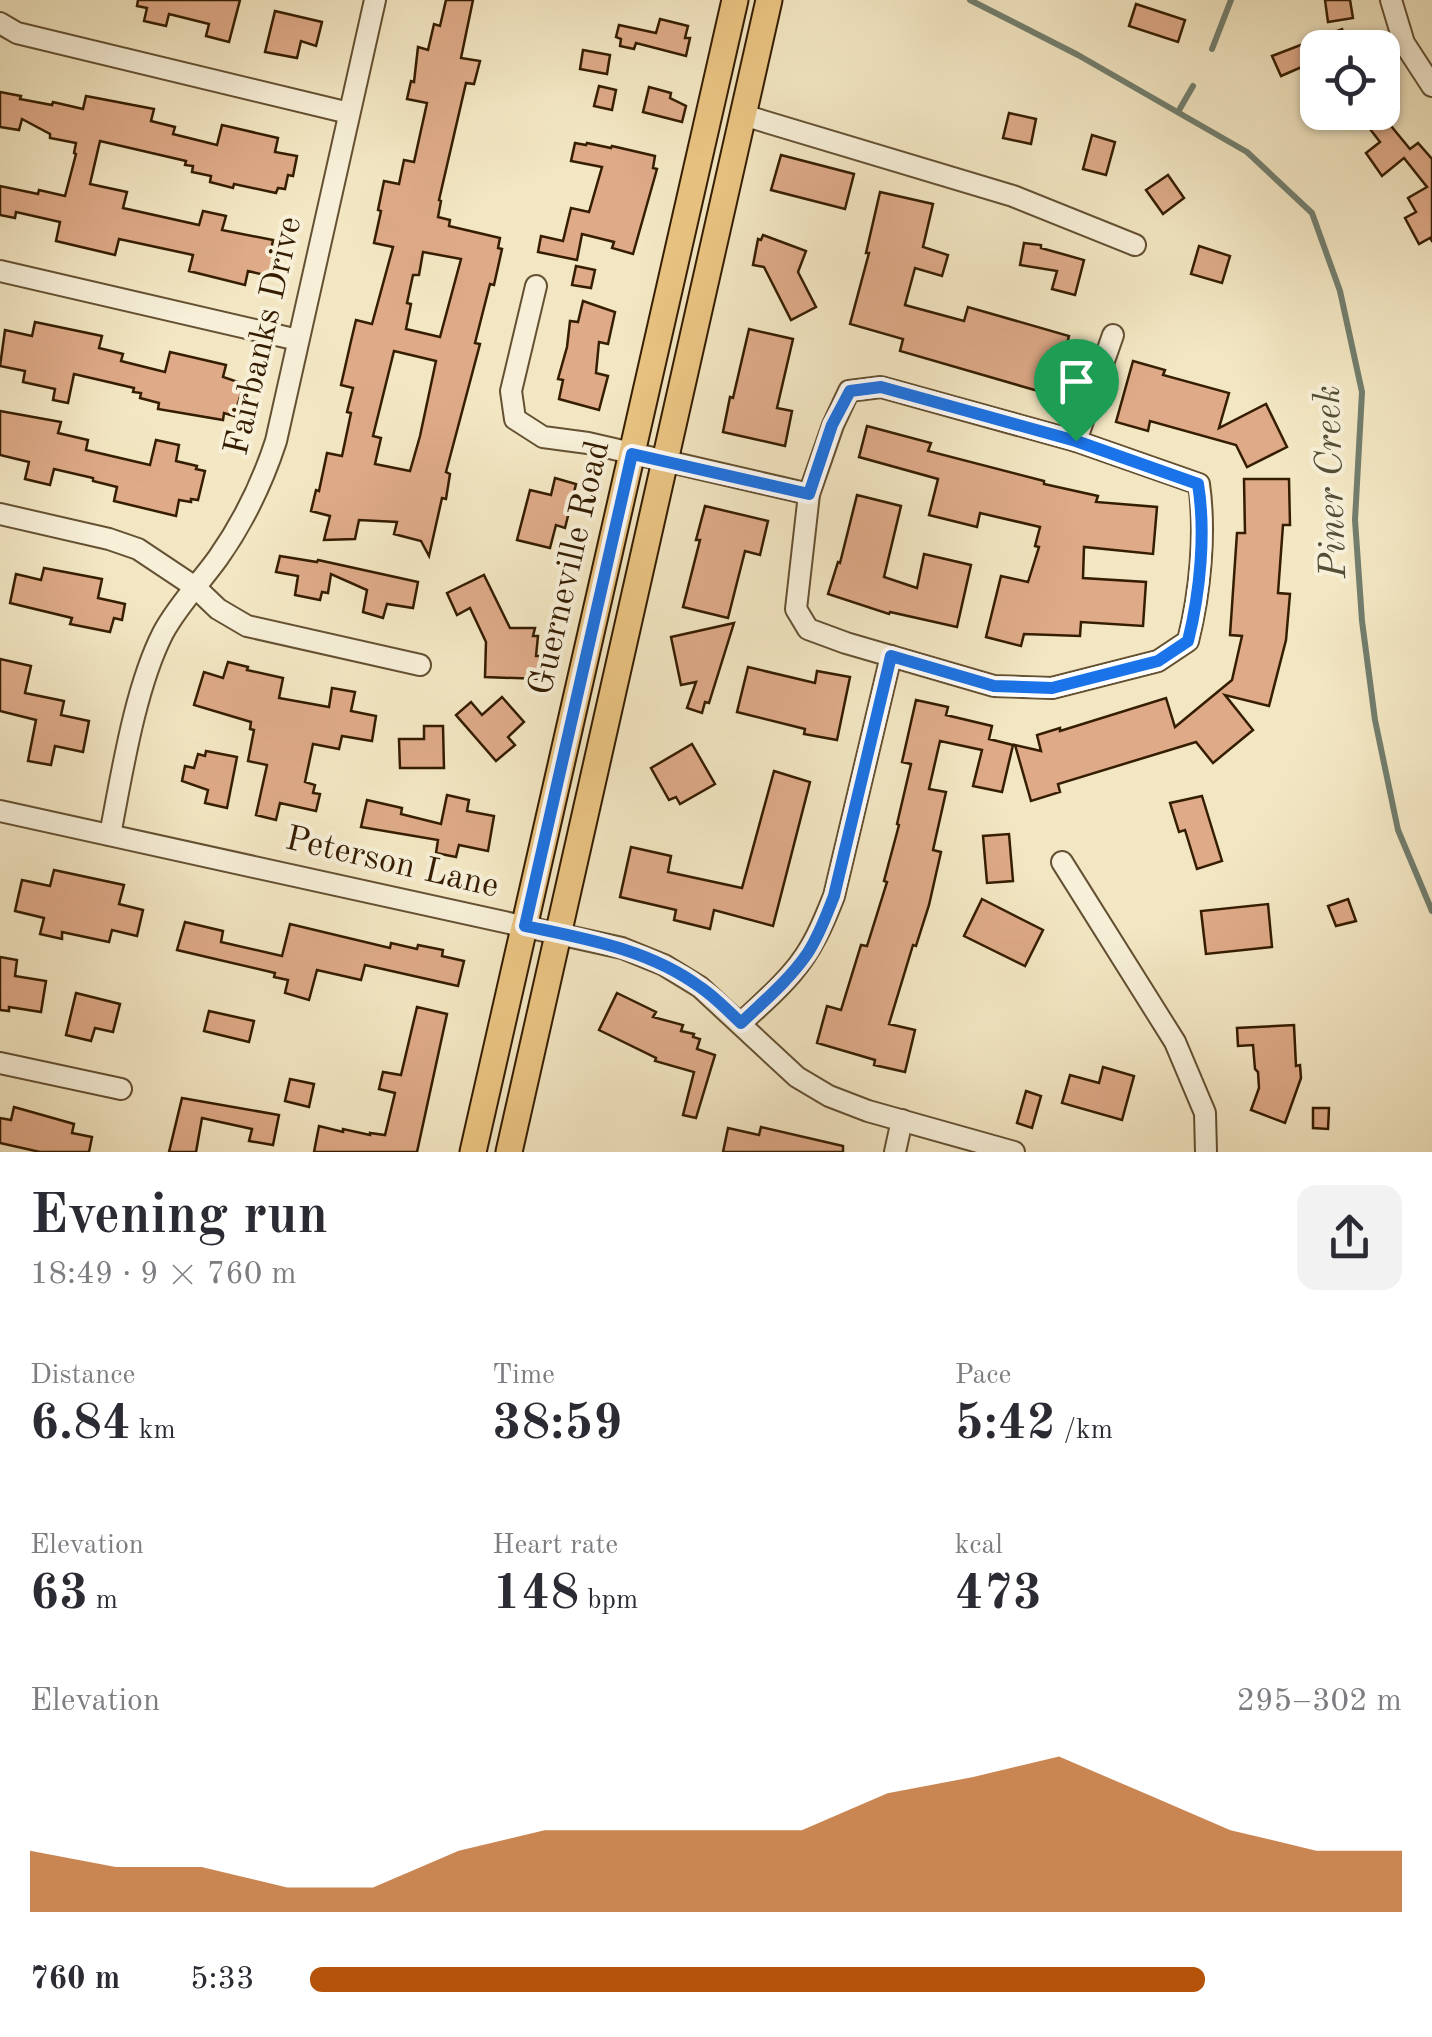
<!DOCTYPE html>
<meta charset="utf-8">
<style>
body{margin:0;font-family:"Old Standard TT",serif;background:#f2f2f3;color:#2b2b33;height:100vh;display:flex;flex-direction:column;font-size:38px;white-space:nowrap}
*{box-sizing:border-box;margin:0}
p{font-size:32px;color:#7c7c81}
.icon{flex:none;width:55px;height:55px;fill:none;stroke:currentColor;stroke-width:2;stroke-linecap:round;stroke-linejoin:round}
.map{position:relative;height:1152px;overflow:hidden}
.drawer{display:flex;flex-direction:column;background:#fff;flex:1}
.drawer>*{flex:none}
.controls{position:absolute;left:1300px;top:30px;display:grid;gap:20px}
.controls a{display:grid;place-items:center;width:100px;height:100px;border-radius:20px;background:#fff;box-shadow:0 2px 8px #0004;font-size:50px}
.pin{position:absolute;display:grid;place-items:center;width:85px;height:85px;color:#fff;margin:-102px -42px;border-radius:50% 50% 50% 0;rotate:-45deg;box-shadow:0 0 10px #0007}
.pin .icon{rotate:45deg}
.round{display:grid;place-items:center;flex:none;width:105px;height:105px;border-radius:20px;background:#f2f2f3}
.headline{display:flex;align-items:center;justify-content:space-between;height:170px;padding:0 30px}
h1{font-size:55px;font-weight:600;line-height:75px}
.figures{display:grid;grid-template-columns:repeat(3,1fr);gap:15px;height:170px;padding:10px 30px}
.figures div{display:grid;align-content:center}
.figures b{font-size:50px;font-weight:600}
.figures small{font-size:28px;font-weight:400}
.figures p{font-size:28px}
.chart{height:280px;padding:20px 30px}
.chart p{display:flex;justify-content:space-between}
.chart svg{width:100%;height:180px;margin-top:10px;fill:#b45309;opacity:.7}
ul{padding:0 30px;list-style:none;font-size:32px}
li{display:grid;grid-template-columns:160px 120px 1fr;align-items:center;height:75px}
li i{height:25px;border-radius:12px;background:#b45309}
.map>svg:first-child{display:block}
.lines{fill:none;stroke-linecap:round;stroke-linejoin:round}
.stream{stroke:#727e6e;stroke-width:6}
.building{fill:#deaa88;stroke:#351d01;stroke-width:2.5;fill-rule:evenodd}
.minor-casing{stroke:#645032;stroke-width:24}
.major-casing{stroke:#351d01;stroke-width:29}
.minor{stroke:#f7efd8;stroke-width:20}
.major{stroke:#eac482;stroke-width:25}
.route-casing{stroke:#fff;stroke-width:20}
.route{stroke:#1a73e8;stroke-width:12}
.labels{text-anchor:middle;dominant-baseline:central;stroke-width:8;stroke-linejoin:round;paint-order:stroke}
.street-label{font-size:35px;fill:#351d01;stroke:#f7efd8}
.water-label{font-size:38px;font-style:italic;fill:#544e37;stroke:#f7efd8}
</style>
<div class="map">
<svg width="1432" height="1152" viewBox="0 0 1432 1152">
<rect width="100%" height="100%" fill="#f3e7c3"/>
<filter id="stains"><feTurbulence type="fractalNoise" baseFrequency=".002" numOctaves="4"/><feColorMatrix values="0 0 0 0 .2 0 0 0 0 .09 0 0 0 0 .02 0 0 0 .5 -.17"/></filter>
<radialGradient id="worn" r=".72"><stop offset=".6" stop-color="#630" stop-opacity="0"/><stop offset="1" stop-color="#630" stop-opacity=".3"/></radialGradient>
<g class="lines">
<!-- stream -->
<g class="stream">
<path d="M 970,0 L 1078,55 L 1247,152 L 1312,213 L 1340,291 L 1362,392 L 1355,520 L 1362,621 L 1375,720 L 1398,830 L 1432,911"/>
<path d="M 1212,49 L 1231,0"/>
<path d="M 1178,112 L 1193,86"/>
</g>
</g>
<!-- building -->
<g class="building">
<path d="M 138,0 L 240,0 L 229,42 L 206,36 L 209,24 L 169,14 L 166,26 L 144,21 L 147,8 L 137,6 Z"/>
<path d="M 446,0 L 473,0 L 461,58 L 480,61 L 474,84 L 466,83 L 439,200 L 441,201 L 438,217 L 450,220 L 449,226 L 500,238 L 498,248 L 502,249 L 494,285 L 490,284 L 475,343 L 480,344 L 446,472 L 450,474 L 446,499 L 442,498 L 429,556 L 421,541 L 394,534 L 397,522 L 359,520 L 355,539 L 324,540 L 330,516 L 311,511 L 316,490 L 319,491 L 327,453 L 342,456 L 351,413 L 347,412 L 353,388 L 341,385 L 351,341 L 356,320 L 372,324 L 393,247 L 374,243 L 381,211 L 378,210 L 384,181 L 399,184 L 404,160 L 414,162 L 427,103 L 407,99 L 411,81 L 414,82 L 418,47 L 428,50 L 434,24 L 440,26 ZM 423,252 L 461,259 L 440,337 L 406,329 L 411,304 L 407,303 L 413,275 L 419,275 ZM 394,351 L 436,361 L 420,436 L 410,471 L 375,464 L 381,438 L 373,436 Z"/>
<path d="M 1325,0 L 1350,0 L 1353,18 L 1328,22 Z"/>
<path d="M 1136,4 L 1185,20 L 1178,42 L 1129,26 Z"/>
<path d="M 275,11 L 322,22 L 316,46 L 301,41 L 297,58 L 265,52 Z"/>
<path d="M 660,19 L 688,26 L 685,38 L 690,38 L 686,56 L 636,43 L 634,49 L 620,46 L 621,39 L 616,37 L 619,25 L 656,33 Z"/>
<path d="M 1342,29 L 1350,48 L 1318,48 L 1318,60 L 1281,76 L 1272,56 Z"/>
<path d="M 583,50 L 610,55 L 607,74 L 580,69 Z"/>
<path d="M 599,86 L 616,90 L 612,110 L 594,106 Z"/>
<path d="M 649,87 L 671,93 L 670,98 L 686,106 L 682,122 L 643,112 Z"/>
<path d="M 0,92 L 21,96 L 20,99 L 52,105 L 53,102 L 83,109 L 86,96 L 154,109 L 151,121 L 175,127 L 173,134 L 217,145 L 222,125 L 278,138 L 275,152 L 297,156 L 293,176 L 288,175 L 285,189 L 278,188 L 276,193 L 234,184 L 233,188 L 210,182 L 211,176 L 192,172 L 193,166 L 185,165 L 186,161 L 100,141 L 90,184 L 127,192 L 123,208 L 199,225 L 203,211 L 226,216 L 222,230 L 273,240 L 270,255 L 274,256 L 269,276 L 248,271 L 245,285 L 189,271 L 193,255 L 119,239 L 115,255 L 56,241 L 60,222 L 16,212 L 15,218 L 0,215 L 0,186 L 38,194 L 39,190 L 65,196 L 76,154 L 74,153 L 76,143 L 50,138 L 50,134 L 22,119 L 19,130 L 0,127 Z"/>
<path d="M 1357,112 L 1377,112 L 1382,125 L 1382,115 L 1410,149 L 1418,143 L 1432,159 L 1432,241 L 1430,238 L 1419,244 L 1405,218 L 1416,212 L 1408,198 L 1427,187 L 1404,158 L 1382,176 L 1366,153 L 1380,142 Z"/>
<path d="M 1009,113 L 1036,119 L 1031,144 L 1003,138 Z"/>
<path d="M 1092,135 L 1115,142 L 1106,175 L 1083,169 Z"/>
<path d="M 575,143 L 586,145 L 587,143 L 611,148 L 612,146 L 655,156 L 653,168 L 657,169 L 633,254 L 612,248 L 614,242 L 582,234 L 577,260 L 538,252 L 541,236 L 563,241 L 571,208 L 589,212 L 602,167 L 571,161 Z"/>
<path d="M 781,155 L 854,174 L 845,209 L 771,190 Z"/>
<path d="M 1168,175 L 1184,198 L 1163,214 L 1146,190 Z"/>
<path d="M 880,192 L 933,204 L 923,247 L 948,255 L 942,276 L 915,268 L 905,305 L 964,321 L 968,307 L 1069,336 L 1052,395 L 900,351 L 903,339 L 850,324 L 869,253 L 866,253 Z"/>
<path d="M 763,235 L 806,251 L 798,272 L 816,307 L 791,320 L 764,267 L 753,265 L 758,239 L 761,240 Z"/>
<path d="M 1024,243 L 1041,245 L 1041,248 L 1084,260 L 1075,295 L 1052,289 L 1057,271 L 1020,265 Z"/>
<path d="M 1199,246 L 1230,256 L 1222,283 L 1191,274 Z"/>
<path d="M 576,266 L 595,270 L 591,288 L 572,285 Z"/>
<path d="M 583,301 L 615,312 L 608,344 L 599,342 L 596,373 L 608,376 L 599,410 L 559,399 L 563,380 L 558,379 L 567,347 L 570,321 L 578,322 Z"/>
<path d="M 35,322 L 102,336 L 99,348 L 123,354 L 121,361 L 165,372 L 170,352 L 226,365 L 223,377 L 244,384 L 234,416 L 224,413 L 223,420 L 158,409 L 159,403 L 140,398 L 141,393 L 133,392 L 134,388 L 74,374 L 68,403 L 53,400 L 55,389 L 23,382 L 25,371 L 0,366 L 5,330 L 32,336 Z"/>
<path d="M 749,329 L 793,339 L 777,408 L 792,411 L 785,446 L 723,432 L 730,397 L 733,398 Z"/>
<path d="M 1133,361 L 1165,370 L 1163,375 L 1229,393 L 1219,428 L 1266,404 L 1287,447 L 1247,467 L 1236,445 L 1150,421 L 1148,431 L 1116,422 Z"/>
<path d="M 0,411 L 61,422 L 58,433 L 88,440 L 86,450 L 150,465 L 156,440 L 179,445 L 176,461 L 197,466 L 196,469 L 205,471 L 198,500 L 191,499 L 191,502 L 179,500 L 176,516 L 114,501 L 117,487 L 93,481 L 93,478 L 54,469 L 50,485 L 25,479 L 29,462 L 0,455 Z"/>
<path d="M 867,426 L 931,443 L 928,451 L 1044,481 L 1044,484 L 1098,496 L 1096,502 L 1157,507 L 1153,554 L 1084,547 L 1083,578 L 1146,582 L 1143,626 L 1081,622 L 1080,636 L 1024,634 L 1021,646 L 986,637 L 1001,576 L 1028,582 L 1039,547 L 1035,546 L 1040,527 L 980,513 L 977,527 L 929,515 L 938,479 L 859,457 Z"/>
<path d="M 555,478 L 576,484 L 565,528 L 556,525 L 550,548 L 517,540 L 530,490 L 551,495 Z"/>
<path d="M 1244,479 L 1289,479 L 1290,525 L 1283,525 L 1278,593 L 1290,594 L 1286,640 L 1269,706 L 1225,695 L 1253,730 L 1213,763 L 1196,742 L 1058,784 L 1060,792 L 1031,801 L 1015,745 L 1041,751 L 1037,735 L 1060,728 L 1060,731 L 1166,698 L 1175,727 L 1232,680 L 1242,636 L 1230,635 L 1237,533 L 1245,533 Z"/>
<path d="M 857,495 L 901,506 L 884,577 L 917,588 L 924,554 L 971,565 L 957,627 L 890,612 L 889,614 L 828,594 L 838,562 L 840,563 Z"/>
<path d="M 705,506 L 768,521 L 760,555 L 745,551 L 728,618 L 683,607 L 700,540 L 696,540 Z"/>
<path d="M 280,556 L 317,562 L 318,560 L 418,582 L 413,608 L 387,604 L 383,618 L 363,612 L 367,590 L 331,574 L 328,593 L 322,592 L 320,600 L 295,595 L 298,576 L 276,572 Z"/>
<path d="M 44,568 L 102,579 L 98,598 L 125,604 L 122,620 L 114,618 L 110,632 L 70,624 L 72,618 L 10,603 L 16,574 L 41,580 Z"/>
<path d="M 484,575 L 510,628 L 535,628 L 533,636 L 538,636 L 536,656 L 540,656 L 541,679 L 485,677 L 486,642 L 470,608 L 457,615 L 447,593 Z"/>
<path d="M 734,623 L 709,703 L 705,702 L 702,713 L 687,708 L 696,682 L 681,685 L 671,637 Z"/>
<path d="M 0,659 L 31,666 L 25,693 L 64,701 L 61,715 L 89,721 L 83,752 L 55,746 L 51,765 L 28,761 L 36,720 L 0,711 Z"/>
<path d="M 228,662 L 248,667 L 247,670 L 283,678 L 279,698 L 329,707 L 332,688 L 355,692 L 351,711 L 376,716 L 372,741 L 342,736 L 339,749 L 313,744 L 305,782 L 315,785 L 313,793 L 320,794 L 316,811 L 280,803 L 276,820 L 256,815 L 267,765 L 248,761 L 254,730 L 250,729 L 251,722 L 194,705 L 204,672 L 223,678 Z"/>
<path d="M 748,667 L 815,683 L 817,671 L 850,677 L 837,740 L 804,734 L 805,729 L 737,712 Z"/>
<path d="M 502,697 L 524,722 L 508,737 L 515,745 L 496,761 L 456,715 L 471,702 L 482,715 Z"/>
<path d="M 916,700 L 948,707 L 946,715 L 992,726 L 989,739 L 1013,745 L 1002,792 L 973,786 L 982,750 L 940,741 L 929,789 L 946,792 L 933,850 L 941,852 L 929,905 L 916,946 L 913,945 L 889,1024 L 915,1030 L 905,1072 L 874,1065 L 875,1060 L 817,1043 L 827,1006 L 841,1010 L 861,945 L 867,946 L 887,882 L 884,881 L 899,825 L 897,824 L 911,764 L 902,762 Z"/>
<path d="M 424,726 L 443,726 L 444,768 L 400,768 L 399,739 L 424,739 Z"/>
<path d="M 692,744 L 715,784 L 680,804 L 676,797 L 669,800 L 651,768 Z"/>
<path d="M 206,751 L 237,757 L 227,808 L 205,803 L 208,790 L 182,781 L 185,766 L 194,768 L 198,754 L 205,756 Z"/>
<path d="M 774,771 L 810,782 L 773,926 L 714,910 L 710,929 L 674,920 L 676,910 L 620,897 L 631,847 L 671,856 L 668,872 L 742,888 Z"/>
<path d="M 447,795 L 469,800 L 467,811 L 494,816 L 488,851 L 459,845 L 456,857 L 436,853 L 438,840 L 361,827 L 367,800 L 402,808 L 401,814 L 441,824 Z"/>
<path d="M 1202,796 L 1222,861 L 1197,869 L 1185,830 L 1179,832 L 1170,803 Z"/>
<path d="M 1009,834 L 1013,881 L 987,883 L 983,836 Z"/>
<path d="M 54,870 L 124,885 L 119,904 L 143,910 L 137,936 L 112,930 L 109,942 L 62,932 L 62,939 L 40,934 L 44,918 L 15,911 L 22,880 L 50,886 Z"/>
<path d="M 982,899 L 1043,930 L 1025,966 L 964,936 Z"/>
<path d="M 1348,899 L 1356,921 L 1336,926 L 1328,906 Z"/>
<path d="M 1268,904 L 1272,947 L 1206,954 L 1201,911 Z"/>
<path d="M 185,922 L 223,931 L 221,942 L 282,956 L 290,924 L 390,948 L 391,943 L 417,949 L 418,945 L 443,950 L 442,956 L 464,961 L 458,986 L 365,965 L 361,980 L 317,970 L 309,1000 L 285,993 L 288,980 L 274,977 L 275,973 L 177,950 Z"/>
<path d="M 0,957 L 17,960 L 15,976 L 46,981 L 41,1012 L 9,1007 L 9,1011 L 0,1010 Z"/>
<path d="M 76,993 L 120,1004 L 113,1032 L 95,1028 L 91,1041 L 66,1035 Z"/>
<path d="M 617,993 L 656,1012 L 653,1017 L 683,1025 L 681,1031 L 694,1034 L 693,1037 L 700,1039 L 697,1049 L 715,1055 L 696,1118 L 683,1115 L 694,1072 L 655,1061 L 656,1058 L 599,1030 Z"/>
<path d="M 417,1007 L 447,1014 L 417,1152 L 314,1152 L 319,1126 L 343,1132 L 343,1129 L 370,1135 L 370,1133 L 385,1135 L 395,1093 L 379,1089 L 383,1072 L 401,1075 Z"/>
<path d="M 209,1011 L 254,1021 L 249,1042 L 204,1031 Z"/>
<path d="M 1294,1025 L 1296,1066 L 1300,1065 L 1301,1078 L 1285,1123 L 1251,1110 L 1259,1088 L 1258,1072 L 1255,1069 L 1253,1045 L 1238,1046 L 1237,1028 Z"/>
<path d="M 1103,1067 L 1134,1076 L 1122,1120 L 1062,1103 L 1070,1075 L 1099,1083 Z"/>
<path d="M 290,1079 L 314,1084 L 309,1107 L 285,1101 Z"/>
<path d="M 1026,1091 L 1041,1096 L 1032,1128 L 1017,1123 Z"/>
<path d="M 182,1098 L 279,1115 L 273,1145 L 249,1141 L 252,1129 L 202,1118 L 196,1152 L 169,1152 Z"/>
<path d="M 14,1107 L 74,1124 L 72,1133 L 92,1137 L 89,1152 L 40,1152 L 0,1143 L 0,1118 L 11,1120 Z"/>
<path d="M 1313,1108 L 1329,1108 L 1328,1129 L 1313,1128 Z"/>
<path d="M 761,1127 L 843,1146 L 843,1152 L 723,1152 L 728,1128 L 759,1135 Z"/>
</g>
<g class="lines">
<!-- minor casing -->
<g class="minor-casing">
<g id="minor">
<path d="M 1391,0 L 1404,43 L 1432,86"/>
<path d="M 0,23 L 17,33 L 349,113"/>
<path d="M 743,115 L 1013,196 L 1135,245"/>
<path d="M 0,271 L 298,340"/>
<path d="M 536,286 L 511,391 L 515,419 L 543,437 L 588,443 L 809,494"/>
<path d="M 881,387 L 1076,441 L 1199,484 C 1206,533 1200,593 1188,641 L 1158,661 L 1052,688 L 994,686 L 846,643 L 808,629 L 796,609 L 809,494 L 833,425 L 849,391 Z"/>
<path d="M 1076,441 L 1113,335"/>
<path d="M 0,514 L 109,539 L 138,549 L 195,587 L 218,609 L 247,626 L 420,665"/>
<path d="M 0,811 L 622,948 L 664,965 L 700,987 L 797,1077 L 829,1096 L 868,1111 L 1014,1152"/>
<path d="M 110,835 C 122,773 135,688 163,633 C 178,605 200,583 218,558 C 244,521 262,484 276,441 L 375,0"/>
<path d="M 1062,862 L 1175,1042 L 1205,1113 L 1206,1152"/>
<path d="M 741,1023 C 758,1007 777,991 792,973 C 812,950 823,924 834,896 L 891,656"/>
<path d="M 0,1063 L 121,1089"/>
<path d="M 895,1152 L 902,1120"/>
</g>
</g>
<!-- major casing -->
<g class="major-casing">
<g id="major">
<path d="M 473,1152 L 735,0"/>
<path d="M 509,1152 L 769,0"/>
</g>
</g>
<!-- minor -->
<use href="#minor" class="minor"/>
<!-- major -->
<use href="#major" class="major"/>
</g>
<g class="lines">
<!-- route casing -->
<g class="route-casing">
<path id="route" d="M 881,387 L 1076,441 L 1198,484 C 1206,533 1200,593 1188,641 L 1158,661 L 1052,688 L 994,686 L 891,656 L 834,896 C 826,916 819,936 807,954 C 789,980 764,1001 741,1023 C 728,1011 715,997 700,987 C 648,949 586,939 525,926 L 632,454 L 809,494 L 832,425 L 850,391 Z"/>
</g>
<!-- route -->
<use href="#route" class="route"/>
</g>
<g class="labels">
<!-- street labels -->
<g class="street-label">
<text transform="translate(264 336) rotate(-77)">Fairbanks Drive</text>
<text transform="translate(570 568) rotate(-77)">Guerneville Road</text>
<text transform="translate(392 863) rotate(13)">Peterson Lane</text>
</g>
<!-- water labels -->
<g class="water-label">
<text transform="translate(1332 482) rotate(-92)">Piner Creek</text>
</g>
</g>
<rect width="100%" height="100%" filter="url(#stains)"/>
<rect width="100%" height="100%" fill="url(#worn)"/>
</svg>
<div class="controls">
<a><svg class="icon" aria-label="locate" viewBox="0 0 24 24"><circle cx="12" cy="12" r="6"/><path d="M12 2v4M12 18v4M2 12h4M18 12h4"/></svg></a>
</div>
<div class="pin" style="left:1076px;top:441px;background:#1e9e55"><svg class="icon" aria-label="arrive" viewBox="0 0 24 24"><path d="M6 21V4h12l-3 4 3 4H6"/></svg></div>
</div>
<section class="drawer">
<div class="headline"><div><h1>Evening run</h1><p>18:49 · 9 × 760 m</p></div><a class="round"><svg class="icon" aria-label="share" viewBox="0 0 24 24"><path d="M12 15V3M7 8l5-5 5 5M5 13v7h14v-7"/></svg></a></div>
<div class="figures">
<div><p>Distance</p><b>6.84<small> km</small></b></div>
<div><p>Time</p><b>38:59</b></div>
<div><p>Pace</p><b>5:42<small> /km</small></b></div>
</div>
<div class="figures">
<div><p>Elevation</p><b>63<small> m</small></b></div>
<div><p>Heart rate</p><b>148<small> bpm</small></b></div>
<div><p>kcal</p><b>473</b></div>
</div>
<div class="chart"><p><span>Elevation</span>295–302 m</p>
<svg viewBox="0 0 160 44" preserveAspectRatio="none"><path d="M0 44V29L10 33L20 33L30 38L40 38L50 29L60 24L70 24L80 24L90 24L100 15L110 11L120 6L130 15L140 24L150 29L160 29V44z"/></svg>
</div>
<ul>
<li><b>760 m</b>5:33<i style="width:82%"></i></li>
</ul>
</section>
